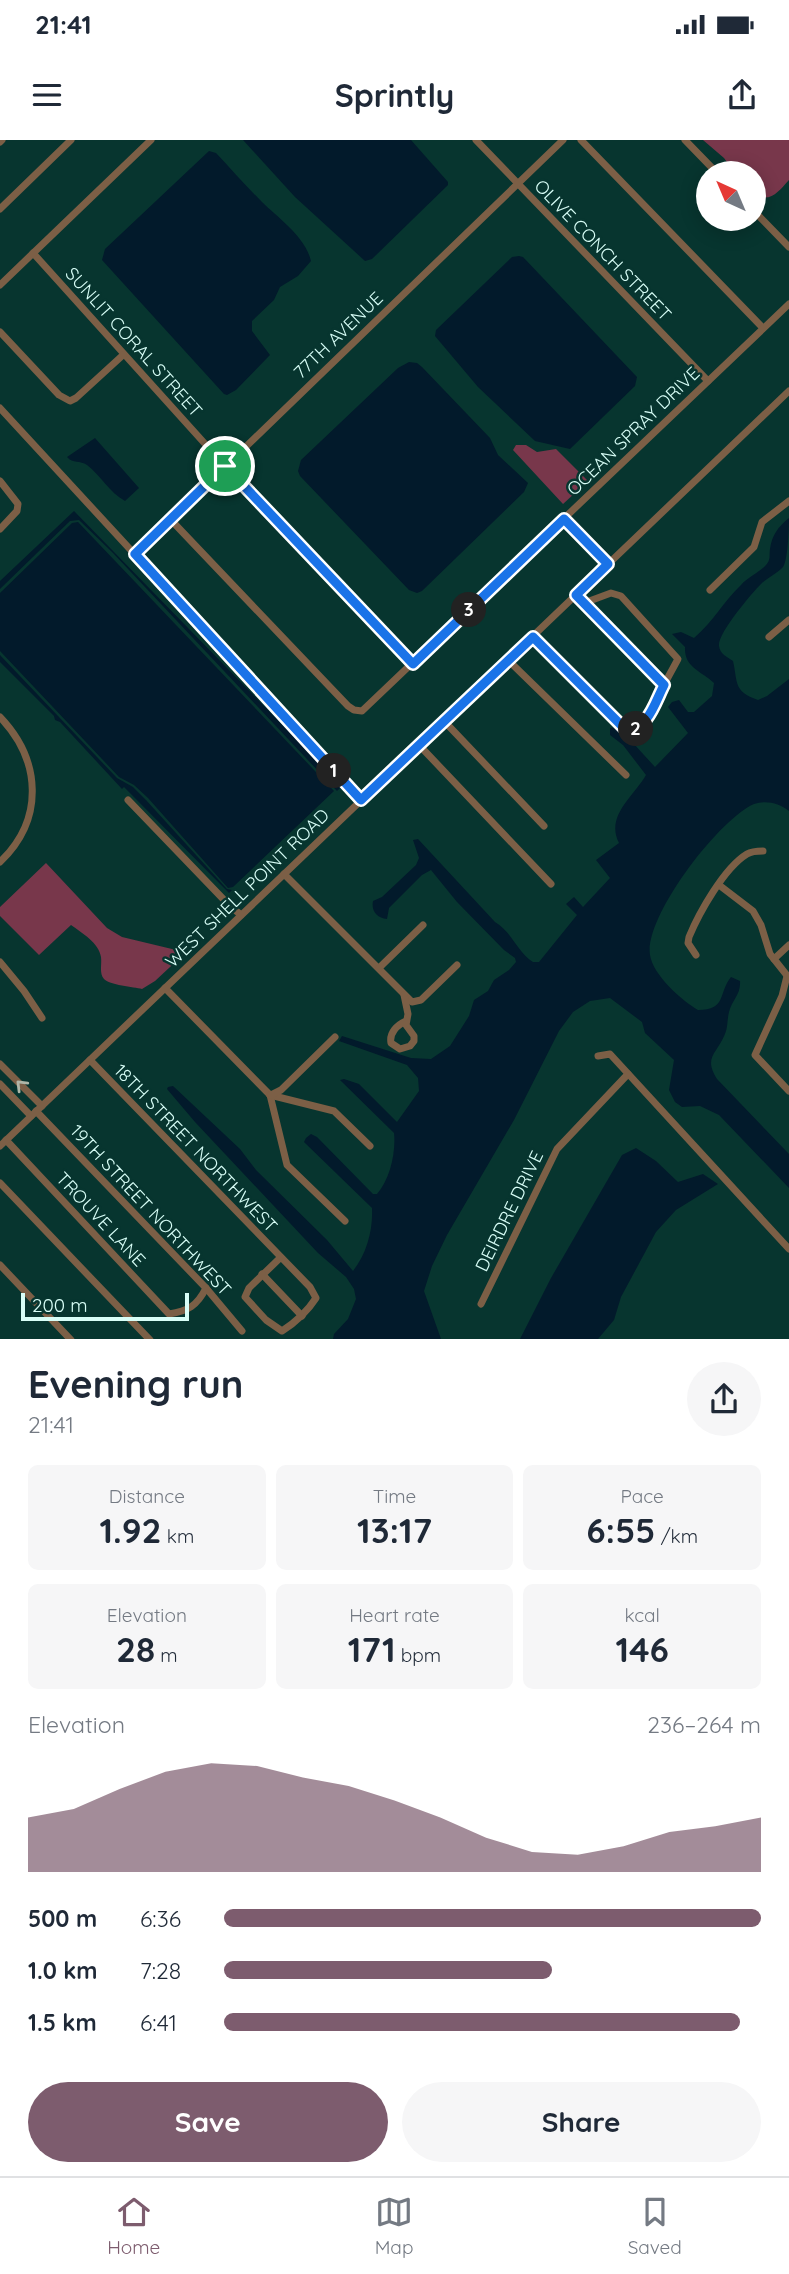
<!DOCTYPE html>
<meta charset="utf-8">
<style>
body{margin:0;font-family:Quicksand,sans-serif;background:#f6f6f7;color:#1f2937;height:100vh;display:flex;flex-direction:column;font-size:26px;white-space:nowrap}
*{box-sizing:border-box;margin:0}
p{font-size:23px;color:#747a83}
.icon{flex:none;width:38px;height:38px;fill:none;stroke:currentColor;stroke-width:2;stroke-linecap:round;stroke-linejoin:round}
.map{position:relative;height:1199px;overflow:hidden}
.panel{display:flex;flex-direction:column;background:#fff;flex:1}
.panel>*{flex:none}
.needle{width:46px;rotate:316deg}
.fabs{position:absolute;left:696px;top:21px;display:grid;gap:14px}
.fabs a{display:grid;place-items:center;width:70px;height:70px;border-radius:50%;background:#fff;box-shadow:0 4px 18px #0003;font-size:35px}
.scale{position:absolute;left:21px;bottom:18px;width:168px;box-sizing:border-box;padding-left:7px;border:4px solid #d8fef7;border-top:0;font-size:19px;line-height:24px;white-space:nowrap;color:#d8fef7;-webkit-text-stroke:5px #07352f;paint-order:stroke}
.pin{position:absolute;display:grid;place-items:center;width:60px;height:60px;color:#fff;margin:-30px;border:4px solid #fff;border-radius:50%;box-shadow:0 2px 7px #0007}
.km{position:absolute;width:35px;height:35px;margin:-18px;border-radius:50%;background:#222;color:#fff;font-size:19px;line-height:35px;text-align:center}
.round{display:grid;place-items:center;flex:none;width:74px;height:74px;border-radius:37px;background:#f6f6f7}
.headline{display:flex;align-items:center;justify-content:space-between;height:119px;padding:0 28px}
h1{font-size:38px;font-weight:700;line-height:52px}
.stats{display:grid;grid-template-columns:repeat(3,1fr);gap:10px;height:119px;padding:7px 28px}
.stats div{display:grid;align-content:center;border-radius:10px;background:#f6f6f7;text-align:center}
.stats b{font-size:35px;font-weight:700}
.stats small{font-size:19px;font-weight:400}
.stats p{font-size:19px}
.chart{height:196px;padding:14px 28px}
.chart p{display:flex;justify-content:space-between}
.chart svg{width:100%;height:126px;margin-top:7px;fill:#7d5c6e;opacity:.7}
.primary-button{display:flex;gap:14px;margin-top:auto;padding:14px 28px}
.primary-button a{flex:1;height:80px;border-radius:42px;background:#7d5c6e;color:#fff;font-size:28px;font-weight:700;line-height:80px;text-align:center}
.primary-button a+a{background:#f6f6f7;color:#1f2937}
ul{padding:0 28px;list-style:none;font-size:23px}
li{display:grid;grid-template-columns:112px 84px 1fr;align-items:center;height:52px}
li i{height:18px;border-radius:9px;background:#7d5c6e}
.status{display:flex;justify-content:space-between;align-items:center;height:49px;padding:0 35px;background:#fff;direction:ltr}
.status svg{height:19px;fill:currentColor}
header{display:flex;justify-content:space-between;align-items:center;height:91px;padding:0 28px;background:#fff;font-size:32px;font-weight:700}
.tabs{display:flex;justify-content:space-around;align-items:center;height:98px;border-top:2px solid #e0e1e3;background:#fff;font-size:19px;color:#747a83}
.tabs a{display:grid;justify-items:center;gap:4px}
.tabs .current{color:#7d5c6e}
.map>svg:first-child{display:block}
.green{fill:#78374b}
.water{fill:#021a2b}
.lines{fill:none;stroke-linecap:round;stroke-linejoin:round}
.minor{stroke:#7c5f46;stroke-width:7}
.oneway{stroke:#afb6a7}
.route-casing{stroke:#fff;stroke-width:14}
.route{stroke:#1a73e8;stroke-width:9}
.labels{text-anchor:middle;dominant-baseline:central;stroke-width:5;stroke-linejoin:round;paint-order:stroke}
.street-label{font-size:18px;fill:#d8fef7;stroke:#07352f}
</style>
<div class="status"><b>21:41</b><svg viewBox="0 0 49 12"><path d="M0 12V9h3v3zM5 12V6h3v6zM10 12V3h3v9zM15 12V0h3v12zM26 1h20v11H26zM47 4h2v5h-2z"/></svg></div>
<header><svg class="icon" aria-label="menu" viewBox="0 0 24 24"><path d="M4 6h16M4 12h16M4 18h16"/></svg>Sprintly<svg class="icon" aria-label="share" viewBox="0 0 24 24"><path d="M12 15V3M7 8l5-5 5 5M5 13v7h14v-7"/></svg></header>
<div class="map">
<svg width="789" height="1200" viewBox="0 0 789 1200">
<rect width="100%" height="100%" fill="#07352f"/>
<!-- green -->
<g class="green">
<path d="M 703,0 L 789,0 L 789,40 C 779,51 770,64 754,54 L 754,33 L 735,33 L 724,18 Z"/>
<path d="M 516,305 L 526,305 L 537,312 L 556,309 L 588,341 L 563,364 L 513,310 Z"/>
<path d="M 46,723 L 107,788 L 122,797 L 172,809 L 184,814 L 155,841 L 142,849 C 134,847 109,845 104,839 C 99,833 102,825 101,817 C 99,803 82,793 71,785 L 39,815 L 0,776 L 0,767 Z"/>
</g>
<!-- water -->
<g class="water">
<path d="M 243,0 L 411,0 L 448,42 L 448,45 L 372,119 L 365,121 L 295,57 Z"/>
<path d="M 209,11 L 216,13 C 231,29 246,46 262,62 C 278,78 305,96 311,121 L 298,136 L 280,147 L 274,160 L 252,181 L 252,191 L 270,215 L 236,250 L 227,255 L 224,254 L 102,120 L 105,109 Z"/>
<path d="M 519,116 L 523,117 L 637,237 L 635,246 L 570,309 L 535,301 L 478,247 L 435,196 L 436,190 L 512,117 Z"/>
<path d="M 409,222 L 417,223 L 422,227 L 490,298 L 498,315 L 528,343 L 524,352 L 422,451 L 417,453 L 409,450 L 300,336 L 298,331 L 301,320 L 398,228 Z"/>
<path d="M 95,298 L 139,348 L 125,361 C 109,352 101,336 87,325 C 80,320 73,324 67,317 Z"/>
<path d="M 74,371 L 342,646 L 337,651 L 113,413 L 79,380 L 70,381 L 0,449 L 0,441 Z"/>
<path d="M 789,378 C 789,388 788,420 783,427 C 778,433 767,438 761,444 C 752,453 717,494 719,506 C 720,514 727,517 733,521 C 738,543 733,551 758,560 L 767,556 L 789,539 L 789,671 C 779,663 766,660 754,664 C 719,679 644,777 650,815 C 653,835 681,860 698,870 C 727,870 718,853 731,837 L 740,841 C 741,855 732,860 729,872 C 727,880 728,887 725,894 C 717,914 703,917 717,939 L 789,1014 L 789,1048 L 719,975 L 700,966 L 682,967 L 675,962 L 669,950 L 674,920 L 645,893 L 642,882 L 610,858 L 590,861 L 573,872 L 559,891 L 514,980 L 447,1095 L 432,1126 L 424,1151 L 441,1199 L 333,1199 L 334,1194 L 348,1179 L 356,1159 L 354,1149 L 346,1137 L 318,1113 L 195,982 L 167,949 L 168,947 L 173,946 L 240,1009 L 256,1030 L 327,1100 L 353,1131 C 367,1113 373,1090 372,1068 L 304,1002 L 306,998 L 311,994 L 317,997 L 373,1054 L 377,1054 C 390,1039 396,1013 394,993 L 340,940 L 344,939 L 359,944 L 397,982 L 419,951 L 418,938 L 407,925 L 339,901 L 342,896 L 411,918 L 431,919 L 450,906 L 469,876 L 474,860 L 488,851 L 494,840 L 509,830 L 516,822 L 515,818 L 504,810 L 457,762 L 431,730 L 422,735 L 389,768 L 387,779 C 377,778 371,771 373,761 L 382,757 L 416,725 L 419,718 L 413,700 L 418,699 L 495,782 C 512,792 517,812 533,822 L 539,822 L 577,775 L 566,764 L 574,757 L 583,767 L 610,738 L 596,720 L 619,703 C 605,676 634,656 646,635 L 623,605 L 610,595 L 610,588 L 617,587 L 622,591 L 655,627 L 688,593 L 668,567 L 672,562 L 679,560 L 688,572 L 694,572 L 712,556 L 714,543 C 702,531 684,528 685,507 L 672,494 L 681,492 L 694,498 C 713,482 724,461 741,445 C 748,437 760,432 766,425 C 771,420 769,415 770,409 C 772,395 778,387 789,378 Z"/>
<path d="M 78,382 L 334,651 L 233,747 L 228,748 L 148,658 L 134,645 L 119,637 L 0,511 L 0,453 L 72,383 Z"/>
<path d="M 0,515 L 117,638 L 133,647 L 146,660 L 227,749 L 232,750 L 229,753 L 124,647 L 122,649 L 60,582 L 55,580 L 54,576 L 0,522 Z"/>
<path d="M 636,1008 L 656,1021 L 678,1042 L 703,1034 L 718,1044 L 676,1070 L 656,1092 L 621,1157 L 614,1180 L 598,1199 L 520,1199 L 551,1138 L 622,1015 Z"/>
</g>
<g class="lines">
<!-- minor -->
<g class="minor">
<path d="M 476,0 L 708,241"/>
<path d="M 581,0 L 763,188"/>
<path d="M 685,0 L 717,33"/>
<path d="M 0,2 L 2,0"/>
<path d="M 0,69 L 71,0"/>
<path d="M 754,71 L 789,107"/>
<path d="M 33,113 L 225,326 L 413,524"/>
<path d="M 0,145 L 151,0"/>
<path d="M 0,192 L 59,255 L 70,261 L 76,258 L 123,215"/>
<path d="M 0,268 L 361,660"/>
<path d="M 0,341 L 18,364 L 17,371 L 0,389"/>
<path d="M 564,379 L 608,424"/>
<path d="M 171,380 L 348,566 L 354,570 L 362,571 L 789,164"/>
<path d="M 135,414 L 563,0"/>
<path d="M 710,450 L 754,407 L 762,382 L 789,361"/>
<path d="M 581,461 L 664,545"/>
<path d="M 533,497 L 625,589 L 635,590 L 642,585 L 678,519 L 621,456 L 611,453 L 584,463"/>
<path d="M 769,497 L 789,480"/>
<path d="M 508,520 L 626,635"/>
<path d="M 0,577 C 41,620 45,679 0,722"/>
<path d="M 444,581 L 544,686"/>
<path d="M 419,605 L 551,744"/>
<path d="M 128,660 L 228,764 L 241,775"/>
<path d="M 284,734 L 412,862 L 421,860 L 457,825"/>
<path d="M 719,745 L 753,771 L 761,785 L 770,814 L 789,838"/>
<path d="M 696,815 L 688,803 L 689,797 C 699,773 724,728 747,714 C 752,711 757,711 763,711"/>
<path d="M 774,819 L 789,805"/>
<path d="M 0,822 L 24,851 L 42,878"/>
<path d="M 379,828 L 423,785"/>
<path d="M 787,836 L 782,856 L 755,915 L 789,951"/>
<path d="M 165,848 L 270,955"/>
<path d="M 404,855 L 408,874 L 406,885 L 414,896 L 414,901 L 410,906 L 400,909 L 391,903 C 389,893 397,885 406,881"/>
<path d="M 598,916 L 610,914 L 789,1109"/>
<path d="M 90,920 L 310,1147 L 316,1158 C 307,1172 296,1182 282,1191 L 266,1180 L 245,1157 L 249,1148 L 280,1118"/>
<path d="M 0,924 L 42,966"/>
<path d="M 0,944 L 31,976"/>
<path d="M 270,955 L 287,1025 L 345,1081"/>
<path d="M 270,955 L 334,971 L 370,1006"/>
<path d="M 271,955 L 281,950 L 335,897"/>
<path d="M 36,971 L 206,1148 L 242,1191"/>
<path d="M 6,1000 L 169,1174 C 188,1171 197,1166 206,1148"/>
<path d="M 0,1006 L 789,251"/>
<path d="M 0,1043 L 150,1200"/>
<path d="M 0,1125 L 71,1200"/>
<path d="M 262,1134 L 302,1176"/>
<path d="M 481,1164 L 557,1009 L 628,934"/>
</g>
</g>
<!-- one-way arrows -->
<defs><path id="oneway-chevron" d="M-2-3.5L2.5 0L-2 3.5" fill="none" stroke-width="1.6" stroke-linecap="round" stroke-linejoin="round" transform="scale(1.75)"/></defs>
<use class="oneway" href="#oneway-chevron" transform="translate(21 945) rotate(-135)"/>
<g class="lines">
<!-- route casing -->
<g class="route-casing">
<path id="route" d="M 225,326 L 413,524 L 564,379 L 608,424 L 576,455 L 664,545 C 655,562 648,591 625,589 L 533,497 L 361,660 L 135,414 Z"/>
</g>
<!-- route -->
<use href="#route" class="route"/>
</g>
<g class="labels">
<!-- street labels -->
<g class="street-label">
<text transform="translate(603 110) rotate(46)">OLIVE CONCH STREET</text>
<text transform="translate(338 195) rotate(-44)">77TH AVENUE</text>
<text transform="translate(134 202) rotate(48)">SUNLIT CORAL STREET</text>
<text transform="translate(633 291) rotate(-44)">OCEAN SPRAY DRIVE</text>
<text transform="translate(247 748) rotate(-44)">WEST SHELL POINT ROAD</text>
<text transform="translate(196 1008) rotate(46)">18TH STREET NORTHWEST</text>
<text transform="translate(151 1070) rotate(47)">19TH STREET NORTHWEST</text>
<text transform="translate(509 1071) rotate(-64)">DEIRDRE DRIVE</text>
<text transform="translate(101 1079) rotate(47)">TROUVE LANE</text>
</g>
</g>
</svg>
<div class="fabs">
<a><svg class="needle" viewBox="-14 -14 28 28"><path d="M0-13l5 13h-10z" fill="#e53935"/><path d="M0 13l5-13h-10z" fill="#747a83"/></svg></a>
</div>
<div class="scale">200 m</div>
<div class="pin" style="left:225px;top:326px;background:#1e9e55"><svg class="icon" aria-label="arrive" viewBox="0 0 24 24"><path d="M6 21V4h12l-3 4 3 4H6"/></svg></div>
<b class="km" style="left:334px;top:631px">1</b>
<b class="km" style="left:636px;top:589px">2</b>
<b class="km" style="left:469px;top:470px">3</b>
</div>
<section class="panel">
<div class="headline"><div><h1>Evening run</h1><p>21:41</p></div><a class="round"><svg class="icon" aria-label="share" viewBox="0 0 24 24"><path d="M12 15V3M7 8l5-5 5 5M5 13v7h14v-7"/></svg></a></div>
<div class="stats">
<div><p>Distance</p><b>1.92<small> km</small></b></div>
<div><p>Time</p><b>13:17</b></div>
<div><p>Pace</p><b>6:55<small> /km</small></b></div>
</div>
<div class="stats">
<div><p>Elevation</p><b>28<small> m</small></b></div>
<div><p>Heart rate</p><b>171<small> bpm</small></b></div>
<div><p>kcal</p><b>146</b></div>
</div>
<div class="chart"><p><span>Elevation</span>236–264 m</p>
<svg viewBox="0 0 160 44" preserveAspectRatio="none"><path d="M0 44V25L10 22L20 15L30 9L40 6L50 7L60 11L70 14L80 19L90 25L100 32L110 37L120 38L130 35L140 30L150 28L160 25V44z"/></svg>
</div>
<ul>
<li><b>500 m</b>6:36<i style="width:100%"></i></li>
<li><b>1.0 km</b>7:28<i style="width:61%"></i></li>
<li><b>1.5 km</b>6:41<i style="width:96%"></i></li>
</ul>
<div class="primary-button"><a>Save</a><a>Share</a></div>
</section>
<nav class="tabs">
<a class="current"><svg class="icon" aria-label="home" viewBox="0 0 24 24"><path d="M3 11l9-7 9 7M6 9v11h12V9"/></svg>Home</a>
<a><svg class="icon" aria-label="map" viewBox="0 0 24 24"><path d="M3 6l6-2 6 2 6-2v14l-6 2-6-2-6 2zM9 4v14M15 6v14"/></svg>Map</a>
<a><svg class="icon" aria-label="saved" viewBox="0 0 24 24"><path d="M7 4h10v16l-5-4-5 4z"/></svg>Saved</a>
</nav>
